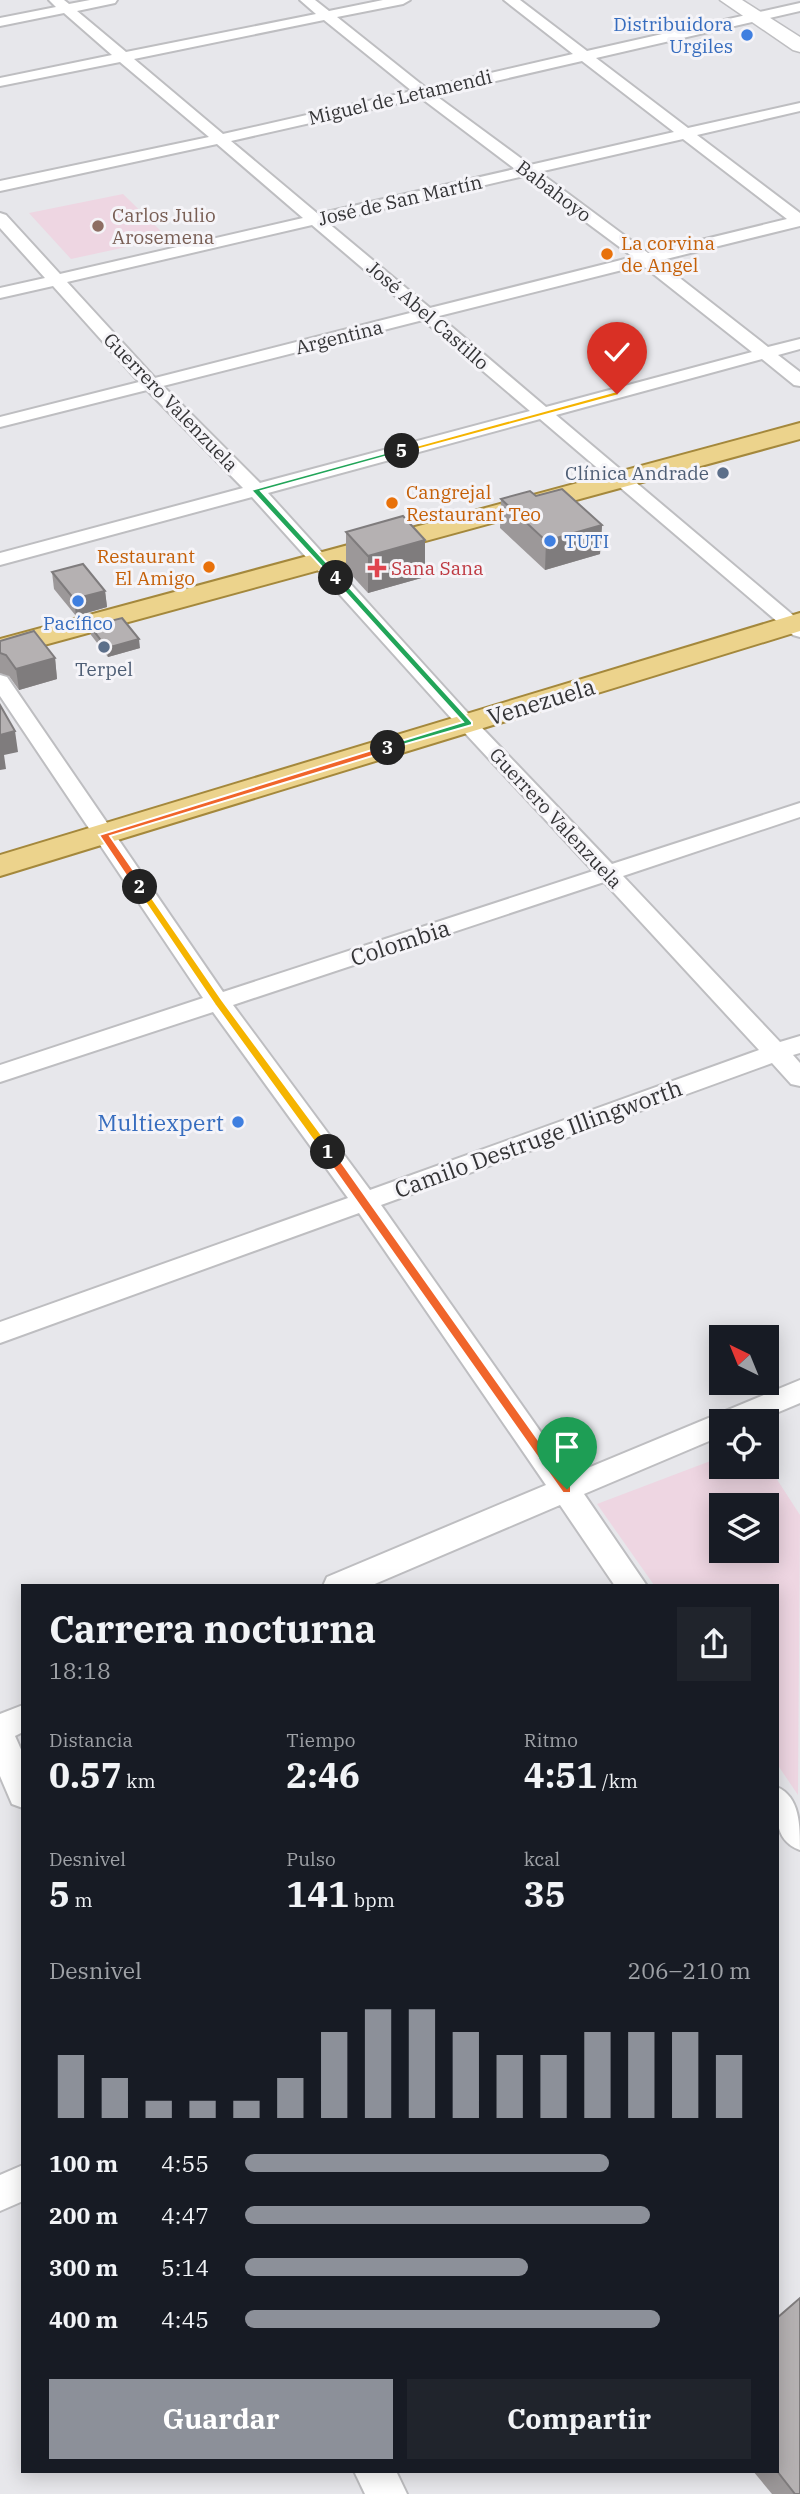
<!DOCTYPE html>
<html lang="es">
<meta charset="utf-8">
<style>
body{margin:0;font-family:"IBM Plex Serif",serif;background:#20242c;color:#f1f3f6;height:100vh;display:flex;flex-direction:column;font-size:26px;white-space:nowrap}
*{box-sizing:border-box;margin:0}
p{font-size:23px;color:#9ea1a6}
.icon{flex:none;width:38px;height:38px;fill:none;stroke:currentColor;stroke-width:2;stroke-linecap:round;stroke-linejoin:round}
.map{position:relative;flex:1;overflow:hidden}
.side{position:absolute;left:21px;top:1584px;width:758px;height:889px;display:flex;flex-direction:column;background:#171b24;border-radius:0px;box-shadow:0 4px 18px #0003}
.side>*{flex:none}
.needle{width:46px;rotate:317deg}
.fabs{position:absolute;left:709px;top:1325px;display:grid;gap:14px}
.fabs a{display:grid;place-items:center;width:70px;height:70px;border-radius:0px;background:#171b24;box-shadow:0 4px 18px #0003;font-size:35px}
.pin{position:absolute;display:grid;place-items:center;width:60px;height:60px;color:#fff;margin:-72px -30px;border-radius:50% 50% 50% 0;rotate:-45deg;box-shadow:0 0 7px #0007}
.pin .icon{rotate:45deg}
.km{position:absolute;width:35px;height:35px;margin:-18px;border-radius:50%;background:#222;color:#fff;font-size:19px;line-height:35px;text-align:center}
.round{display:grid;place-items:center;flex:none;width:74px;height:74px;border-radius:0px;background:#20242c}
.overview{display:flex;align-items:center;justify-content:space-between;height:119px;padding:0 28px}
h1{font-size:38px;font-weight:700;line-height:52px}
.stats{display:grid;grid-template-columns:repeat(3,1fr);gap:10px;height:119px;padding:7px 28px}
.stats div{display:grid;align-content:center}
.stats b{font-size:35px;font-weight:700}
.stats small{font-size:19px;font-weight:400}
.stats p{font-size:19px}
.chart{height:196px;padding:14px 28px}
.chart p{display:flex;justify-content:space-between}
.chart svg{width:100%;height:126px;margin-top:7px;stroke:#8c9099;stroke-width:6}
.button{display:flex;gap:14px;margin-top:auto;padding:14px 28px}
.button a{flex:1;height:80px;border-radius:0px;background:#8c9099;color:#fff;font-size:28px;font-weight:700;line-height:80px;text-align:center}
.button a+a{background:#20242c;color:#f1f3f6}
ul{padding:0 28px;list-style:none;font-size:23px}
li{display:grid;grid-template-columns:112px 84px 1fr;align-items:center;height:52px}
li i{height:18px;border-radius:9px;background:#8c9099}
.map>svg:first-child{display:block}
.education{fill:#eed6e2;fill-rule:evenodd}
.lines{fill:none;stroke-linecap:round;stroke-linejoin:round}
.street-casing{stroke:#bebec1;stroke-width:4}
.secondary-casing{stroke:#bebec1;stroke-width:3}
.primary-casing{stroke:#a4883c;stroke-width:4}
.street{fill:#fff;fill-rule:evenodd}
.secondary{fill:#fff;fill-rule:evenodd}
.primary{fill:#ecd38c;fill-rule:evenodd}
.wall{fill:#9c9899}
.shaded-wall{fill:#7f7c7d}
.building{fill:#b5b1b2;stroke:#7f7c7d;stroke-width:2}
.split-1{fill:#f0652b;stroke:#fff;stroke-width:2}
.split-2{fill:#f5b400;stroke:#fff;stroke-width:2}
.split-3{fill:#f0652b;stroke:#fff;stroke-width:2}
.split-4{fill:#22a559;stroke:#fff;stroke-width:2}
.split-5{fill:#22a559;stroke:#fff;stroke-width:2}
.split-6{fill:#f5b400;stroke:#fff;stroke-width:2}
.shop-dot{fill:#3f7fe0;stroke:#f5f4f8;stroke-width:2.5}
.education-dot{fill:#8d6e63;stroke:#f5f4f8;stroke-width:2.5}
.food-dot{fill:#e8710a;stroke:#f5f4f8;stroke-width:2.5}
.service-dot{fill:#5c6f8a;stroke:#f5f4f8;stroke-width:2.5}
.health-dot{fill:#e0444e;stroke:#f5f4f8;stroke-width:2.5}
.labels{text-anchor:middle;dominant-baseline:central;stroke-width:6;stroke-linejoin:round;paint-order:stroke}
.far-shop-label{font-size:19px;fill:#366cbe;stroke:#f5f4f8;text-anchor:end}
.far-street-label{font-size:19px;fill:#343436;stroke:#f5f4f8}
.far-education-label{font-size:19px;fill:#785e54;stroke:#f5f4f8;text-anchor:start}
.far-food-label{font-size:19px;fill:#c56008;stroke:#f5f4f8;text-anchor:start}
.far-service-label{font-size:19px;fill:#4e5e75;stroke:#f5f4f8;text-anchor:end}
.far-health-label{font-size:19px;fill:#be3a42;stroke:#f5f4f8;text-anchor:start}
.street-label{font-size:23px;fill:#343436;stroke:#f5f4f8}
.shop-label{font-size:23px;fill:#366cbe;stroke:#f5f4f8;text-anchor:end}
</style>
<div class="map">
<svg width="800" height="2494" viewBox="0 0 800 2494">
<rect width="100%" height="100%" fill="#e7e7eb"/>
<!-- education -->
<g class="education">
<path d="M 123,194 L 168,238 L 71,259 L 29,213 Z"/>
<path d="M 721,1457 L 721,1466 L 766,1466 L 767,1464 L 800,1515 L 798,1795 L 777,1764 L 777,1586 L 654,1585 L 597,1504 ZM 721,1505 L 766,1505 L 766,1550 L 721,1550 Z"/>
</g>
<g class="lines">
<!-- street casing -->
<g class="street-casing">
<g id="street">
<path d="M 49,0 L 64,0 L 69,4 L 90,0 L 117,0 L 115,3 L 77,11 L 126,52 L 316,14 L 300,0 L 315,0 L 329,11 L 383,0 L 410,0 L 403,4 L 337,17 L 426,88 L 573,54 L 504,0 L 520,0 L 587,51 L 800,3 L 800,11 L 596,58 L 688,128 L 800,103 L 800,111 L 697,135 L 800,213 L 800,226 L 658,261 L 768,347 L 800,339 L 800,349 L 778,355 L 800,372 L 800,386 L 794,385 L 762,359 L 556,415 L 800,621 L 800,637 L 793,635 L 540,419 L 268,493 L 465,710 L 612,864 L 800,803 L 800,817 L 623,876 L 780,1042 L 800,1036 L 800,1053 L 793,1055 L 800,1063 L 800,1086 L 791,1084 L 772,1063 L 381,1205 L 571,1475 L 800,1380 L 800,1403 L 757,1421 L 721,1421 L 721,1436 L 584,1494 L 647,1586 L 615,1586 L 560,1505 L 370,1586 L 323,1586 L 327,1577 L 546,1485 L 359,1213 L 0,1343 L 0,1322 L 348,1198 L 213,1012 L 0,1082 L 0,1065 L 203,998 L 0,696 L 0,675 L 7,677 L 223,992 L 593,871 L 451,718 L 252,497 L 0,565 L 0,553 L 243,488 L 147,390 L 0,427 L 0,417 L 139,382 L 53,286 L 0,298 L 0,288 L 45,278 L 0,228 L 0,213 L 6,215 L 60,274 L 303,218 L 217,144 L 0,191 L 0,181 L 209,137 L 120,62 L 0,86 L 0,78 L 112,55 L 64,13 L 0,26 L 0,18 L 56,7 ZM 324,20 L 412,91 L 223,134 L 134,59 ZM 582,61 L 674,132 L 530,165 L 435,95 ZM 421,98 L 515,169 L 318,214 L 231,141 ZM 683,139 L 787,219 L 648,253 L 539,172 ZM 524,176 L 633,257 L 430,308 L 327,222 ZM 312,225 L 414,312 L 155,378 L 67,282 ZM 642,265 L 752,352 L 546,407 L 439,316 ZM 423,320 L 530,411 L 260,483 L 163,386 ZM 604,882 L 759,1050 L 370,1190 L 233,1005 Z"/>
<path d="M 23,1705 L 23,1732 L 15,1736 L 23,1754 L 23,1808 L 12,1804 L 0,1776 L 0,1714 Z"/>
<path d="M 777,1787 C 800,1797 800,1825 800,1850 C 772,1840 777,1812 777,1787 Z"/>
<path d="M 23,2165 L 23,2201 L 0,2211 L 0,2175 Z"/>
<path d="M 354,2471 L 396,2471 L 407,2494 L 365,2494 Z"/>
</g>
</g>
<!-- secondary casing -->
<g class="secondary-casing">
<path id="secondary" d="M 720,0 L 742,0 L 800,37 L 800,52 L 793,50 Z"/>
</g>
<!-- primary casing -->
<g class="primary-casing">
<g id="primary">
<path d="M 800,423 L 800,439 L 0,657 L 0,639 Z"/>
<path d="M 800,613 L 800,631 L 0,876 L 0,855 Z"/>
</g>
</g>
<!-- street -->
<use href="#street" class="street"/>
<!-- secondary -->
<use href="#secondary" class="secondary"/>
<!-- primary -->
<use href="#primary" class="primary"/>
</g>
<!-- wall -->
<g class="wall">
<path d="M 536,496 L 602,525 L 600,554 L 545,570 L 500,528 L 501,499 Z"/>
<path d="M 346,532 L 425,577 L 368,593 L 346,569 Z"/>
<path d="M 52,572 L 105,591 L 107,607 L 76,616 L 54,589 Z"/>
<path d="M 90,626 L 140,648 L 108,657 L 91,635 Z"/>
<path d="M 0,641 L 55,658 L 57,679 L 19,690 L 9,676 L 0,673 Z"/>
<path d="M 753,2471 L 777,2471 L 800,2494 L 772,2494 Z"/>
</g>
<!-- shaded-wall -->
<g class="shaded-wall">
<path d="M 602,525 L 600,554 L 545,570 L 546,541 Z"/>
<path d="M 425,540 L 425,577 L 368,593 L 368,556 Z"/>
<path d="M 105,591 L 107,607 L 76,616 L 74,599 Z"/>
<path d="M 139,639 L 140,648 L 108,657 L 107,648 Z"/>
<path d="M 55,658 L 57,679 L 19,690 L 16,669 Z"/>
<path d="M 15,731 L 18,752 L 4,755 L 6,769 L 0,770 L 0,735 Z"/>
</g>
<!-- building -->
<g class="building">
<path d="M 562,489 L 602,525 L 546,541 L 501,499 L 530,491 L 536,496 Z"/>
<path d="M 403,516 L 425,540 L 368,556 L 346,532 Z"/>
<path d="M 83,564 L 105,591 L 74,599 L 52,572 Z"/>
<path d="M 122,618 L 139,639 L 107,648 L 90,626 Z"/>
<path d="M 34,631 L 55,658 L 16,669 L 6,655 L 0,653 L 0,641 Z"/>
<path d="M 0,705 L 15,731 L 0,735 Z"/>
<path d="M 800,2298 L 800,2494 L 795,2494 L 777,2471 L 777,2318 Z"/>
</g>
<!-- split-1 -->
<path class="split-1" d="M 328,1148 L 332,1149 L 571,1486 L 571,1493 L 563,1493 L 324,1155 L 324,1149 Z"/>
<!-- split-2 -->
<path class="split-2" d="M 136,885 L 143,885 L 222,1000 L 332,1149 L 332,1155 L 324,1155 L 215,1005 L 135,887 Z"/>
<!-- split-3 -->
<path class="split-3" d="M 388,745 L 393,748 L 392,750 L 110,836 L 145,887 L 143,890 L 136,890 L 99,835 Z"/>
<!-- split-4 -->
<path class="split-4" d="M 333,576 L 339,576 L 472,722 L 472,725 L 385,750 L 385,746 L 463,722 L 333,579 Z"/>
<!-- split-5 -->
<path class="split-5" d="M 400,449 L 406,451 L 261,491 L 339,576 L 339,579 L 333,579 L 251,490 Z"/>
<!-- split-6 -->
<path class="split-6" d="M 617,391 L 619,395 L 405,453 L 398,451 Z"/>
<!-- markers -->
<g class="shop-dot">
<circle cx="747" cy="35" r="7"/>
<circle cx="550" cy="541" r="7"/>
<circle cx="78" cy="601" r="7"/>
<circle cx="238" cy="1122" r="7"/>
</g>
<circle class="education-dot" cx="98" cy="226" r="7"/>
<g class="food-dot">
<circle cx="607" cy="254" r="7"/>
<circle cx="392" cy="503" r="7"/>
<circle cx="209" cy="567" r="7"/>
</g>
<g class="service-dot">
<circle cx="723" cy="473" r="7"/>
<circle cx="104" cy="647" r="7"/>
</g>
<path class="health-dot" d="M373.5 557.5h7v7h7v7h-7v7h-7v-7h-7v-7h7z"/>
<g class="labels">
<!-- far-shop labels -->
<g class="far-shop-label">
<text x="733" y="24">Distribuidora<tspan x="733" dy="22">Urgiles</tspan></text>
<text x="564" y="541" text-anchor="start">TUTI</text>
<text x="78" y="623" text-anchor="middle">Pacífico</text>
</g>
<!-- far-street labels -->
<g class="far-street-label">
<text transform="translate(400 97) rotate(-13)">Miguel de Letamendi</text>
<text transform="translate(554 191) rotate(37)">Babahoyo</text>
<text transform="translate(400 200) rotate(-13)">José de San Martín</text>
<text transform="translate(428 315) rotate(41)">José Abel Castillo</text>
<text transform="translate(339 337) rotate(-14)">Argentina</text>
<text transform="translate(171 402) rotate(46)">Guerrero Valenzuela</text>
<text transform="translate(556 818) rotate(47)">Guerrero Valenzuela</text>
</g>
<!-- far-education labels -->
<g class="far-education-label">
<text x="112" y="215">Carlos Julio<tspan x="112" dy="22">Arosemena</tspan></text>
</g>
<!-- far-food labels -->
<g class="far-food-label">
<text x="621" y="243">La corvina<tspan x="621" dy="22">de Angel</tspan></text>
<text x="406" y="492">Cangrejal<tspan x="406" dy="22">Restaurant Teo</tspan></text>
<text x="195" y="556" text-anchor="end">Restaurant<tspan x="195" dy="22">El Amigo</tspan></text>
</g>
<!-- far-service labels -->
<g class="far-service-label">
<text x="709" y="473">Clínica Andrade</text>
<text x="104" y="669" text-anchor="middle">Terpel</text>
</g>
<!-- far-health labels -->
<g class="far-health-label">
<text x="391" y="568">Sana Sana</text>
</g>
<!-- street labels -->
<g class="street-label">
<text transform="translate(541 701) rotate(-17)">Venezuela</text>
<text transform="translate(400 942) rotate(-18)">Colombia</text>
<text transform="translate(538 1138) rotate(-20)">Camilo Destruge Illingworth</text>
</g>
<!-- shop labels -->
<g class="shop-label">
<text x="224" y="1122">Multiexpert</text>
</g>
</g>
</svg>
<div class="fabs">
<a><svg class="needle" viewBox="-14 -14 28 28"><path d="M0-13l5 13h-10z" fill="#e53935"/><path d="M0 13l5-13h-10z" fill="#9ea1a6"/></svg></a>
<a><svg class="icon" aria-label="locate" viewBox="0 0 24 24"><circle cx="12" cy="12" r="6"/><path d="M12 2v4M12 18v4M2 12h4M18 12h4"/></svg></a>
<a><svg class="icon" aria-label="layers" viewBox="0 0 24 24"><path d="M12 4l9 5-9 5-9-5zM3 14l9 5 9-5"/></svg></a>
</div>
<div class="pin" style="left:567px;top:1489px;background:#1e9e55"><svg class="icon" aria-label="arrive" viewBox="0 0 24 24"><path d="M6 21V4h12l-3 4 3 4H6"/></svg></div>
<div class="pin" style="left:617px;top:394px;background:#d93025"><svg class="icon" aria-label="check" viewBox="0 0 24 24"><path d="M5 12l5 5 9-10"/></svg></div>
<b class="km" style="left:328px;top:1152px">1</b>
<b class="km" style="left:140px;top:887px">2</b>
<b class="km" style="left:388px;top:748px">3</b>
<b class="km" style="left:336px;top:578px">4</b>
<b class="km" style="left:402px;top:451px">5</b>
<section class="side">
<div class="overview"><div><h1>Carrera nocturna</h1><p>18:18</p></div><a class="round"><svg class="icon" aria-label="share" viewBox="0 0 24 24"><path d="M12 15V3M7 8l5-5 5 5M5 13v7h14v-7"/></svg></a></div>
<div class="stats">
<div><p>Distancia</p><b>0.57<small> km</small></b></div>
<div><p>Tiempo</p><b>2:46</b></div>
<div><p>Ritmo</p><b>4:51<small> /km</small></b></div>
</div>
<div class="stats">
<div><p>Desnivel</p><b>5<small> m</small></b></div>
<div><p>Pulso</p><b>141<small> bpm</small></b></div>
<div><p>kcal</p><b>35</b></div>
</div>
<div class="chart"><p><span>Desnivel</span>206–210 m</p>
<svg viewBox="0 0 160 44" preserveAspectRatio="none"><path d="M5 44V22M15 44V30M25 44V38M35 44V38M45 44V38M55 44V30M65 44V14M75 44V6M85 44V6M95 44V14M105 44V22M115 44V22M125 44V14M135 44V14M145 44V14M155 44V22"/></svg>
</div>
<ul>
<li><b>100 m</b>4:55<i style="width:72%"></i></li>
<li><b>200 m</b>4:47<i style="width:80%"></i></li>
<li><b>300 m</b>5:14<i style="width:56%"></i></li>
<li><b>400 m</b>4:45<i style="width:82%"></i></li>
</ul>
<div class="button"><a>Guardar</a><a>Compartir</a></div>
</section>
</div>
